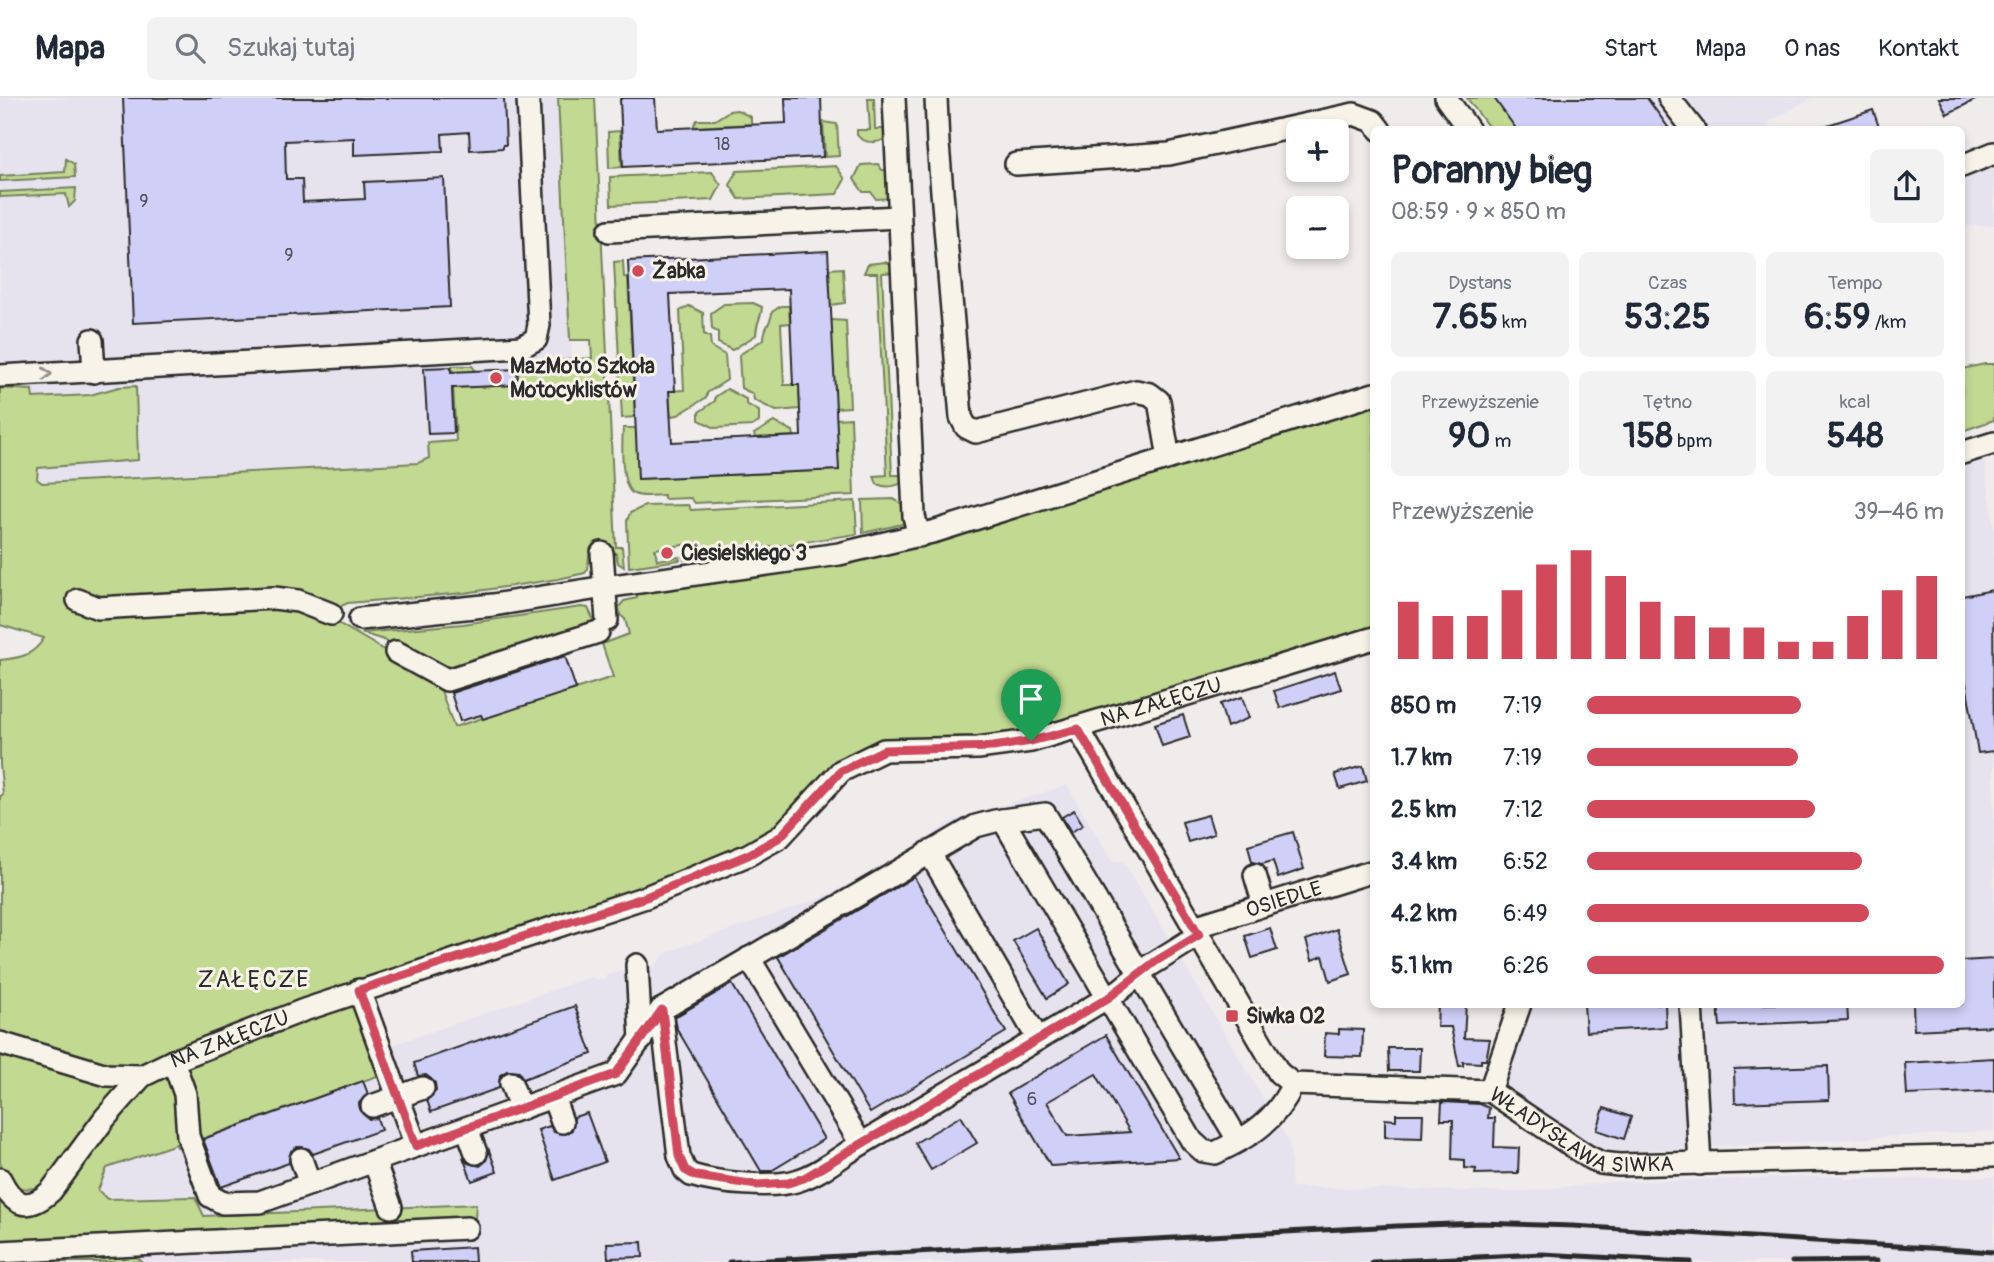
<!DOCTYPE html>
<html lang="pl">
<meta charset="utf-8">
<style>
body{margin:0;font-family:Pangolin,sans-serif;background:#f2f2f3;color:#1f2937;height:100vh;display:flex;flex-direction:column;font-size:26px;white-space:nowrap}
*{box-sizing:border-box;margin:0}
p{font-size:23px;color:#747a83}
.icon{flex:none;width:38px;height:38px;fill:none;stroke:currentColor;stroke-width:2;stroke-linecap:round;stroke-linejoin:round}
.map{position:relative;flex:1;overflow:hidden}
.sheet{position:absolute;left:1370px;top:28px;width:595px;height:882px;display:flex;flex-direction:column;background:#fff;border-radius:10px;box-shadow:0 4px 10px #0003}
.sheet>*{flex:none}
.buttons{position:absolute;left:1286px;top:21px;display:grid;gap:14px}
.buttons a{display:grid;place-items:center;width:63px;height:63px;border-radius:10px;background:#fff;box-shadow:0 4px 10px #0003;font-size:35px}
.pin{position:absolute;display:grid;place-items:center;width:60px;height:60px;color:#fff;margin:-72px -30px;border-radius:50% 50% 50% 0;rotate:-45deg;box-shadow:0 0 7px #0007}
.pin .icon{rotate:45deg}
.round{display:grid;place-items:center;flex:none;width:74px;height:74px;border-radius:10px;background:#f2f2f3}
.overview{display:flex;align-items:center;justify-content:space-between;height:119px;padding:0 21px}
h1{font-size:38px;font-weight:700;line-height:52px}
.figures{display:grid;grid-template-columns:repeat(3,1fr);gap:10px;height:119px;padding:7px 21px}
.figures div{display:grid;align-content:center;border-radius:10px;background:#f2f2f3;text-align:center}
.figures b{font-size:35px;font-weight:700}
.figures small{font-size:19px;font-weight:400}
.figures p{font-size:19px}
.chart{height:196px;padding:14px 21px}
.chart p{display:flex;justify-content:space-between}
.chart svg{width:100%;height:126px;margin-top:7px;stroke:#d1495b;stroke-width:6}
ul{padding:0 21px;list-style:none;font-size:23px}
li{display:grid;grid-template-columns:112px 84px 1fr;align-items:center;height:52px}
li i{height:18px;border-radius:9px;background:#d1495b}
header{display:flex;align-items:center;gap:42px;box-sizing:border-box;height:98px;padding:0 35px;background:#fff;border-bottom:2px solid #e0e1e3}
header strong{font-size:33px}
nav{display:flex;gap:38px;margin-inline-start:auto;font-size:24px}
.search{width:490px;height:63px;background:#f2f2f3;display:flex;align-items:center;gap:18px;box-sizing:border-box;padding:0 24px;border-radius:10px;color:#747a83;font-size:26px}
.map>svg:first-child{display:block}
.built{fill:#e6e3ef}
.green{fill:#c1d990;stroke:#76825e;stroke-width:2}
.building{fill:#d0cff8;stroke:#2b2b2b;stroke-width:2;fill-rule:evenodd}
.lines{fill:none;stroke-linecap:round;stroke-linejoin:round}
.minor-casing{stroke:#2b2b2b;stroke-width:26}
.minor{stroke:#f7f3e8;stroke-width:21}
.rail{stroke:#2b2b2b;stroke-width:5}
.oneway{stroke:#918f8a}
.route-casing{stroke:#fff;stroke-width:14}
.route{stroke:#d1495b;stroke-width:9}
.poi-dot{fill:#d1495b;stroke:#f7f3e8;stroke-width:2.5}
.labels{text-anchor:middle;dominant-baseline:central;stroke-width:6;stroke-linejoin:round;paint-order:stroke}
.number-label{font-size:18px;fill:#54545e}
.poi-label{font-size:21px;font-weight:bold;fill:#2b2b2b;stroke:#f7f3e8;text-anchor:start}
.street-label{font-size:21px;fill:#2b2b2b;stroke:#f7f3e8}
.neighbourhood-label{font-size:23px;letter-spacing:2px;fill:#2b2b2b;stroke:#f7f3e8}
</style>
<header>
<strong>Mapa</strong>
<div class="search"><svg class="icon" aria-label="search" viewBox="0 0 24 24"><circle cx="10" cy="10" r="6"/><path d="M15 15l6 6"/></svg>Szukaj tutaj</div>
<nav><a>Start</a><a>Mapa</a><a>O nas</a><a>Kontakt</a></nav>
</header>
<div class="map">
<svg width="1994" height="1164" viewBox="0 0 1994 1164">
<rect width="100%" height="100%" fill="#efeceb"/>
<filter id="ink" filterUnits="userSpaceOnUse"><feTurbulence type="fractalNoise" baseFrequency=".0143" numOctaves="2"/><feDisplacementMap in="SourceGraphic" scale="14" xChannelSelector="R" yChannelSelector="G"/><feConvolveMatrix kernelMatrix="1 2 1 2 8 2 1 2 1" color-interpolation-filters="sRGB"/></filter>
<g filter="url(#ink)">
<!-- built -->
<g class="built">
<path d="M 0,0 L 558,0 L 576,338 L 0,451 Z"/>
<path d="M 1479,0 L 1812,0 L 1767,25 L 1771,32 L 1503,31 Z"/>
<path d="M 1994,62 L 1994,127 L 1962,128 L 1962,75 Z"/>
<path d="M 1984,360 L 1994,428 L 1994,1033 L 1602,1055 L 1500,984 L 1528,907 L 1962,906 L 1962,367 Z"/>
<path d="M 1067,687 L 1112,763 L 1123,763 L 1290,1046 L 1292,1089 L 1515,1094 L 1613,1084 L 1844,1078 L 1844,1081 L 1869,1081 L 1994,1079 L 1994,1164 L 0,1164 L 90,1103 L 98,1053 L 398,945 L 591,879 L 603,883 L 607,877 L 647,864 L 654,869 L 667,854 L 816,802 L 872,776 L 953,723 Z"/>
</g>
<!-- green -->
<g class="green">
<path d="M 558,0 L 595,0 L 616,449 L 622,449 L 624,469 L 618,465 L 616,455 L 589,456 L 588,471 L 585,475 L 558,481 L 464,495 L 348,505 L 331,512 L 267,504 L 331,521 L 415,570 L 440,590 L 454,629 L 613,579 L 602,546 L 629,536 L 625,521 L 620,517 L 619,509 L 624,503 L 637,500 L 636,493 L 902,452 L 1374,308 L 1374,530 L 1031,633 L 979,640 L 908,644 L 802,709 L 751,751 L 144,966 L 114,969 L 0,936 L 0,698 L 3,697 L 0,667 L 0,562 C 20,560 33,558 44,540 L 0,527 L 0,290 L 32,292 L 33,300 L 90,297 L 119,289 L 136,288 L 138,362 L 38,370 L 37,381 L 42,385 L 418,365 L 429,360 L 428,345 L 456,343 L 452,268 L 472,268 L 475,272 L 475,288 L 518,286 L 517,270 L 521,265 L 592,260 L 591,242 L 570,242 Z"/>
<path d="M 868,0 L 874,0 L 875,31 L 888,31 L 888,37 C 881,47 864,46 857,37 L 857,32 L 870,32 Z"/>
<path d="M 1467,0 L 1494,0 L 1517,31 L 1490,31 Z"/>
<path d="M 737,12 L 751,19 L 751,26 L 693,29 L 697,22 L 715,22 L 729,13 Z"/>
<path d="M 823,24 L 837,26 L 839,58 L 825,59 Z"/>
<path d="M 620,33 L 622,69 L 609,70 L 608,34 Z"/>
<path d="M 66,61 L 74,66 L 75,79 L 0,83 L 0,78 L 65,74 Z"/>
<path d="M 878,66 L 882,72 L 890,72 L 892,100 L 876,101 L 871,94 L 863,94 L 854,81 L 861,67 Z"/>
<path d="M 836,68 L 845,81 L 837,96 L 739,101 L 730,87 L 737,73 Z"/>
<path d="M 712,74 L 721,87 L 713,102 L 611,107 L 610,79 Z"/>
<path d="M 76,90 L 75,103 L 69,109 L 66,96 L 0,99 L 0,94 Z"/>
<path d="M 623,163 L 624,179 L 628,180 L 635,319 L 622,320 L 614,164 Z"/>
<path d="M 885,164 L 893,167 L 895,174 L 882,175 L 892,377 L 905,377 L 903,384 C 896,389 885,390 877,386 L 874,378 L 887,377 L 877,175 L 864,175 L 868,166 Z"/>
<path d="M 843,170 L 845,205 L 830,207 L 829,171 Z"/>
<path d="M 753,205 L 762,209 C 762,220 756,223 756,237 L 732,252 L 718,245 L 718,234 L 712,231 L 711,215 L 724,206 Z"/>
<path d="M 689,208 L 703,215 L 704,236 L 710,239 L 711,249 L 725,257 L 727,282 L 707,295 L 707,299 L 678,317 L 671,318 L 669,293 L 684,292 L 680,213 Z"/>
<path d="M 781,208 L 789,208 L 790,225 L 781,226 L 784,287 L 799,287 L 800,311 L 776,313 L 754,302 L 753,296 L 741,290 L 739,257 L 764,241 C 764,227 772,225 772,214 Z"/>
<path d="M 831,222 L 846,223 L 850,309 L 835,310 Z"/>
<path d="M 1985,266 L 1994,266 L 1994,322 L 1962,333 L 1962,271 Z"/>
<path d="M 727,291 L 746,301 L 746,306 L 759,313 L 759,324 L 752,328 L 715,330 L 699,322 L 699,314 L 715,303 L 715,299 Z"/>
<path d="M 851,320 L 854,397 L 695,405 L 691,400 L 664,401 L 664,397 C 655,397 643,400 634,396 C 620,390 622,345 623,330 L 636,330 L 639,381 L 838,372 L 836,321 Z"/>
<path d="M 774,324 L 793,333 L 794,338 L 755,340 L 754,336 Z"/>
<path d="M 894,401 L 904,407 L 907,425 L 863,435 L 862,402 Z"/>
<path d="M 855,403 L 857,436 L 684,462 L 683,458 L 699,456 L 697,445 L 655,451 L 657,462 L 679,459 L 680,462 L 629,469 L 627,423 L 630,415 L 645,408 L 688,407 L 691,412 Z"/>
<path d="M 581,509 L 588,510 L 597,529 L 455,573 L 433,569 L 384,542 L 361,535 L 463,526 Z"/>
<path d="M 354,907 L 380,977 L 196,1043 L 187,971 L 191,963 L 332,909 Z"/>
<path d="M 0,953 L 124,985 L 48,1084 C 22,1099 10,1088 0,1064 Z"/>
<path d="M 167,978 L 175,983 L 183,1047 L 177,1049 L 176,1046 L 107,1070 L 98,1092 L 107,1101 L 195,1099 L 204,1118 L 476,1106 L 475,1121 L 0,1146 L 0,1096 L 30,1115 L 41,1112 L 47,1108 C 73,1074 129,989 167,978 Z"/>
<path d="M 134,1156 L 142,1164 L 0,1164 Z"/>
</g>
<!-- building -->
<g class="building">
<path d="M 123,0 L 504,0 L 506,47 L 503,47 L 503,50 L 470,52 L 469,34 L 442,36 L 443,53 L 354,57 L 354,40 L 285,43 L 286,81 L 302,81 L 303,104 L 365,101 L 364,84 L 444,80 L 450,209 L 133,225 Z"/>
<path d="M 622,0 L 655,0 L 657,31 L 786,25 L 785,0 L 821,0 L 823,59 L 623,69 L 620,2 Z"/>
<path d="M 1494,0 L 1647,0 L 1670,32 L 1517,32 Z"/>
<path d="M 1939,0 L 1979,0 L 1947,16 Z"/>
<path d="M 1873,12 L 1880,32 L 1823,32 L 1822,29 Z"/>
<path d="M 828,153 L 839,372 L 638,381 L 628,163 ZM 789,191 L 793,287 L 799,287 L 801,338 L 672,344 L 669,293 L 675,293 L 670,196 Z"/>
<path d="M 451,269 L 451,274 L 517,271 L 518,287 L 452,290 L 454,335 L 428,336 L 424,270 Z"/>
<path d="M 1993,492 L 1994,653 L 1978,655 L 1962,562 L 1962,498 Z"/>
<path d="M 565,558 L 576,591 L 483,621 L 481,617 L 460,623 L 451,595 Z"/>
<path d="M 1335,573 L 1341,591 L 1280,610 L 1274,593 Z"/>
<path d="M 1242,599 L 1249,620 L 1227,629 L 1220,606 Z"/>
<path d="M 1183,617 L 1190,639 L 1162,648 L 1155,626 Z"/>
<path d="M 1363,668 L 1367,683 L 1340,691 L 1335,676 Z"/>
<path d="M 1074,712 L 1083,727 L 1071,734 L 1062,719 Z"/>
<path d="M 1208,717 L 1214,736 L 1188,744 L 1182,724 Z"/>
<path d="M 1293,734 L 1304,771 L 1278,780 L 1273,763 L 1262,766 L 1252,764 L 1248,747 Z"/>
<path d="M 914,779 L 1006,934 L 870,1015 L 778,859 Z"/>
<path d="M 1036,830 L 1069,886 L 1047,900 L 1013,843 Z"/>
<path d="M 1270,830 L 1277,852 L 1252,860 L 1245,838 Z"/>
<path d="M 1337,831 L 1351,876 L 1330,883 L 1323,858 L 1312,862 L 1306,842 Z"/>
<path d="M 1994,861 L 1994,928 L 1914,932 L 1913,906 L 1962,906 L 1962,863 Z"/>
<path d="M 732,886 L 824,1041 L 771,1073 L 761,1073 L 677,931 L 675,919 Z"/>
<path d="M 1438,906 L 1466,906 L 1464,940 L 1490,941 L 1486,962 L 1481,962 L 1481,965 L 1463,964 L 1463,968 L 1459,968 L 1451,929 L 1437,929 Z"/>
<path d="M 1584,906 L 1665,906 L 1666,929 L 1586,934 Z"/>
<path d="M 1718,906 L 1847,906 L 1848,922 L 1720,928 Z"/>
<path d="M 575,908 L 592,956 L 523,981 L 519,974 L 507,973 L 500,977 L 499,990 L 431,1014 L 427,1002 L 436,993 L 435,985 L 426,977 L 418,978 L 414,965 Z"/>
<path d="M 1339,931 L 1363,932 L 1362,959 L 1324,958 L 1325,935 L 1339,936 Z"/>
<path d="M 1106,937 L 1179,1060 L 1051,1068 L 1008,995 ZM 1096,976 L 1130,1034 L 1067,1038 L 1047,1004 Z"/>
<path d="M 1388,950 L 1420,950 L 1419,973 L 1389,973 Z"/>
<path d="M 1994,960 L 1994,993 L 1907,997 L 1905,965 Z"/>
<path d="M 1828,968 L 1829,1002 L 1735,1005 L 1734,971 Z"/>
<path d="M 363,983 L 368,996 L 359,1005 L 360,1013 L 369,1021 L 377,1020 L 381,1032 L 313,1056 L 309,1051 L 297,1049 L 291,1053 L 289,1065 L 221,1089 L 203,1041 Z"/>
<path d="M 1442,1004 L 1480,1006 L 1489,1010 L 1488,1020 L 1495,1020 L 1494,1049 L 1519,1050 L 1518,1075 L 1475,1076 L 1476,1071 L 1465,1070 L 1465,1062 L 1452,1061 L 1453,1022 L 1441,1022 Z"/>
<path d="M 1604,1010 L 1631,1019 L 1624,1041 L 1597,1032 Z"/>
<path d="M 587,1015 L 605,1064 L 555,1082 L 538,1032 L 550,1028 L 554,1034 L 566,1036 L 572,1032 L 574,1019 Z"/>
<path d="M 1396,1016 L 1423,1016 L 1422,1040 L 1385,1039 L 1385,1021 L 1396,1022 Z"/>
<path d="M 961,1018 L 977,1045 L 931,1072 L 915,1045 Z"/>
<path d="M 489,1052 L 497,1074 L 472,1083 L 463,1059 L 468,1065 L 480,1068 L 486,1063 Z"/>
<path d="M 642,1144 L 643,1159 L 608,1160 L 607,1145 Z"/>
<path d="M 474,1149 L 475,1164 L 412,1164 L 411,1153 Z"/>
</g>
<g class="lines">
<!-- minor casing -->
<g class="minor-casing">
<g id="minor">
<path d="M 894,0 L 913,393 L 914,418 L 919,438"/>
<path d="M 936,0 L 938,46 L 961,319 L 966,329 L 976,334 L 1136,293 L 1150,296 L 1159,303 L 1169,360"/>
<path d="M 1446,0 L 1469,32"/>
<path d="M 1669,0 L 1694,32"/>
<path d="M 1016,66 L 1169,56 L 1354,16 L 1373,23 L 1380,32"/>
<path d="M 1962,68 L 1994,55"/>
<path d="M 609,133 L 899,119"/>
<path d="M 92,242 L 94,274"/>
<path d="M 0,278 L 521,249 L 536,241 L 539,227 L 528,0"/>
<path d="M 1962,355 L 1994,345"/>
<path d="M 602,455 L 607,522"/>
<path d="M 78,502 L 98,510 L 274,500 L 298,503 L 331,516"/>
<path d="M 360,521 L 493,507 L 605,489 L 839,456 L 936,433 L 1374,296"/>
<path d="M 396,554 L 447,582 L 598,534"/>
<path id="s1" d="M 1078,630 L 1279,975 L 1293,986 L 1490,993 L 1587,1058 L 1601,1065 L 1619,1067 L 1994,1058"/>
<path d="M 1003,722 L 1192,1043 L 1203,1053 L 1215,1055 C 1251,1038 1276,1023 1293,986"/>
<path d="M 1255,777 L 1264,807"/>
<path id="s2" d="M 1194,829 L 1374,773"/>
<path d="M 749,860 L 861,1046 L 1038,941 L 929,754"/>
<path d="M 637,867 L 641,942"/>
<path d="M 359,892 L 416,1048"/>
<path d="M 1691,906 L 1700,1066"/>
<path d="M 661,912 L 679,1058 L 685,1072 L 691,1077 C 716,1085 774,1091 799,1082 C 821,1075 841,1058 861,1046"/>
<path d="M 1038,941 L 1120,892 L 1149,868 L 1199,837"/>
<path id="s3" d="M 0,945 L 107,977 L 142,978 L 173,963 L 304,912 L 646,799 L 748,757 L 780,739 L 841,673 L 884,652 L 978,650 L 1031,643 L 1374,540"/>
<path d="M 173,963 L 185,996 L 188,1038 L 210,1098 L 223,1105 L 260,1104 L 616,976 L 661,912 L 976,728 L 995,723 L 1045,716 L 1238,1042"/>
<path d="M 511,985 L 521,1011"/>
<path d="M 1490,993 L 1520,906"/>
<path d="M 553,999 L 562,1024"/>
<path d="M 372,1008 L 423,990"/>
<path d="M 467,1030 L 476,1055"/>
<path d="M 301,1061 L 310,1086"/>
<path d="M 374,1063 L 391,1109"/>
<path d="M 0,1081 C 13,1107 27,1115 51,1093 L 105,1020 L 142,978"/>
<path d="M 0,1154 L 467,1130"/>
</g>
</g>
<!-- minor -->
<use href="#minor" class="minor"/>
<!-- rail -->
<g class="rail">
<path d="M 1645,1162 L 1691,1164"/>
<path d="M 729,1164 L 1397,1128 L 1481,1125 L 1573,1128 L 1994,1154"/>
<path d="M 1372,1164 L 1542,1156 L 1653,1162"/>
<path d="M 1792,1164 L 1877,1163"/>
</g>
</g>
<!-- one-way arrows -->
<defs><path id="oneway-chevron" d="M-2-3.5L2.5 0L-2 3.5" fill="none" stroke-width="1.6" stroke-linecap="round" stroke-linejoin="round" transform="scale(1.75)"/></defs>
<use class="oneway" href="#oneway-chevron" transform="translate(47 276) rotate(-2)"/>
</g>
<g class="lines" filter="url(#ink)">
<!-- route casing -->
<g class="route-casing">
<path id="route" d="M 1078,631 L 1199,837 L 1156,863 L 1108,900 L 804,1080 L 788,1085 L 757,1087 L 696,1078 L 685,1072 L 679,1058 L 662,912 L 616,976 L 416,1048 L 359,892 L 646,799 L 748,757 L 780,739 L 841,673 L 884,652 L 993,649 L 1031,643 Z"/>
</g>
<!-- route -->
<use href="#route" class="route"/>
</g>
<!-- markers -->
<g class="poi-dot">
<circle cx="638" cy="173" r="7"/>
<circle cx="496" cy="280" r="7"/>
<circle cx="667" cy="455" r="7"/>
<rect x="1225" y="911" width="14" height="14" rx="3.5"/>
</g>
<g class="labels">
<!-- number labels -->
<g class="number-label">
<text x="722" y="46">18</text>
<text x="144" y="103">9</text>
<text x="289" y="157">9</text>
<text x="1032" y="1001">6</text>
</g>
<!-- poi labels -->
<g class="poi-label">
<text x="652" y="173">Żabka</text>
<text x="510" y="268">MazMoto Szkoła<tspan x="510" dy="24">Motocyklistów</tspan></text>
<text x="681" y="455">Ciesielskiego 3</text>
<text x="1246" y="918">Siwka 02</text>
</g>
<!-- street labels -->
<g class="street-label">
<text stroke="none"><textPath href="#s3" startOffset="1250">NA ZAŁĘCZU</textPath></text>
<text stroke="none"><textPath href="#s2" startOffset="94">OSIEDLE</textPath></text>
<text stroke="none"><textPath href="#s3" startOffset="242">NA ZAŁĘCZU</textPath></text>
<text stroke="none"><textPath href="#s1" startOffset="718">WŁADYSŁAWA SIWKA</textPath></text>
</g>
<!-- neighbourhood labels -->
<g class="neighbourhood-label">
<text x="254" y="881">ZAŁĘCZE</text>
</g>
</g>
</svg>
<div class="buttons">
<a>+</a>
<a>−</a>
</div>
<div class="pin" style="left:1031px;top:643px;background:#1e9e55"><svg class="icon" aria-label="arrive" viewBox="0 0 24 24"><path d="M6 21V4h12l-3 4 3 4H6"/></svg></div>
<section class="sheet">
<div class="overview"><div><h1>Poranny bieg</h1><p>08:59 · 9 × 850 m</p></div><a class="round"><svg class="icon" aria-label="share" viewBox="0 0 24 24"><path d="M12 15V3M7 8l5-5 5 5M5 13v7h14v-7"/></svg></a></div>
<div class="figures">
<div><p>Dystans</p><b>7.65<small> km</small></b></div>
<div><p>Czas</p><b>53:25</b></div>
<div><p>Tempo</p><b>6:59<small> /km</small></b></div>
</div>
<div class="figures">
<div><p>Przewyższenie</p><b>90<small> m</small></b></div>
<div><p>Tętno</p><b>158<small> bpm</small></b></div>
<div><p>kcal</p><b>548</b></div>
</div>
<div class="chart"><p><span>Przewyższenie</span>39–46 m</p>
<svg viewBox="0 0 160 44" preserveAspectRatio="none"><path d="M5 44V24M15 44V29M25 44V29M35 44V20M45 44V11M55 44V6M65 44V15M75 44V24M85 44V29M95 44V33M105 44V33M115 44V38M125 44V38M135 44V29M145 44V20M155 44V15"/></svg>
</div>
<ul>
<li><b>850 m</b>7:19<i style="width:60%"></i></li>
<li><b>1.7 km</b>7:19<i style="width:59%"></i></li>
<li><b>2.5 km</b>7:12<i style="width:64%"></i></li>
<li><b>3.4 km</b>6:52<i style="width:77%"></i></li>
<li><b>4.2 km</b>6:49<i style="width:79%"></i></li>
<li><b>5.1 km</b>6:26<i style="width:100%"></i></li>
</ul>
</section>
</div>
